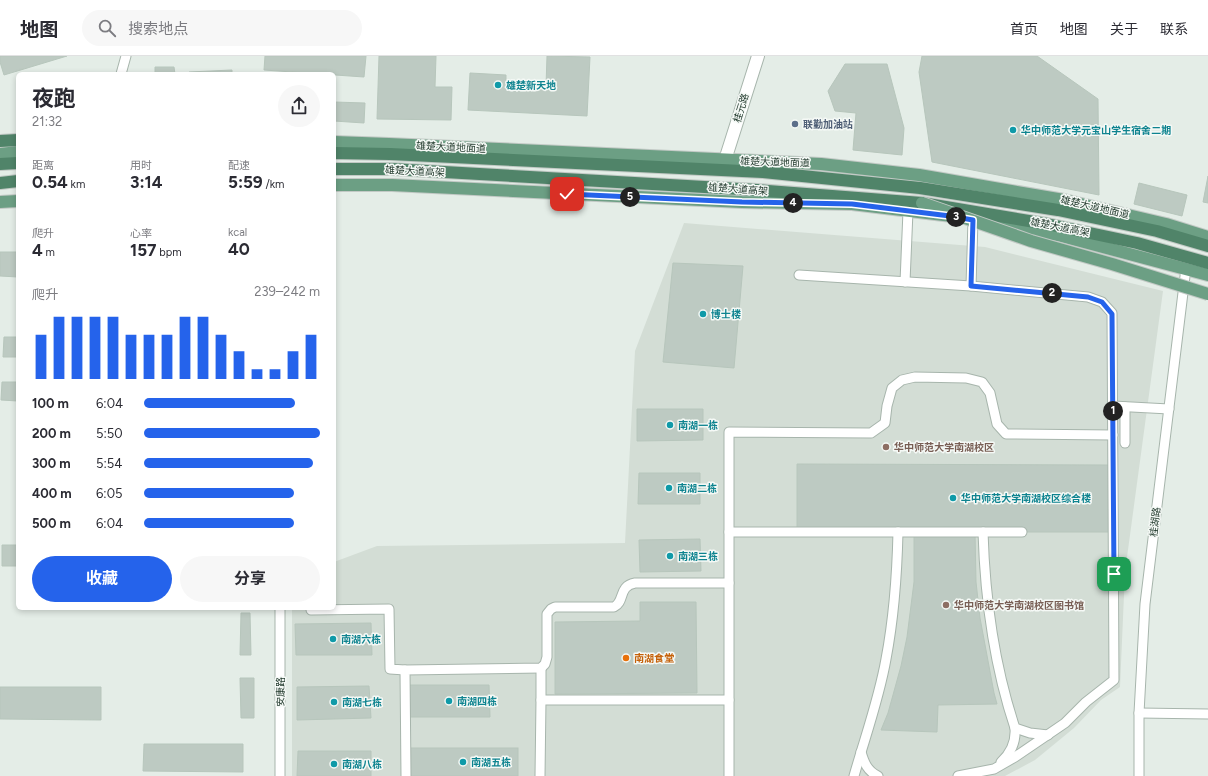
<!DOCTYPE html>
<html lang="zh">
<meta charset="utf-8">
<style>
body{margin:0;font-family:Figtree,"Noto Sans SC",sans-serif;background:#f7f7f7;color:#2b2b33;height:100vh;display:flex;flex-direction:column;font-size:15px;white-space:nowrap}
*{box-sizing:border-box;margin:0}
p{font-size:13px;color:#7c7c81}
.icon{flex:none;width:22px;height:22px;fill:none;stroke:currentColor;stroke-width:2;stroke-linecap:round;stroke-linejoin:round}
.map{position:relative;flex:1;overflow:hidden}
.sheet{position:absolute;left:16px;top:16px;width:320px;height:538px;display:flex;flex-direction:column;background:#fff;border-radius:6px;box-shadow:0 2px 6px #0003}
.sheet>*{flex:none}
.pin{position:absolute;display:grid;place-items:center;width:34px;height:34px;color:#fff;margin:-17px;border-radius:8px;box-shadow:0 2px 6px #0006}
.km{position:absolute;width:20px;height:20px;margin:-10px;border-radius:50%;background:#222;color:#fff;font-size:11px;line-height:20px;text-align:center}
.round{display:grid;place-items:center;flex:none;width:42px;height:42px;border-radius:21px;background:#f7f7f7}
.overview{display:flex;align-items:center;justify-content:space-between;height:68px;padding:0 16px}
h1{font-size:22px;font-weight:700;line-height:30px}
.figures{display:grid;grid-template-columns:repeat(3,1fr);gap:6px;height:68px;padding:4px 16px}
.figures div{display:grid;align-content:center}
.figures b{font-size:17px;font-weight:700}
.figures small{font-size:11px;font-weight:400}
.figures p{font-size:11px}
.chart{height:112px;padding:8px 16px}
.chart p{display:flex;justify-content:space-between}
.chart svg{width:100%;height:72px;margin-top:4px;stroke:#2563eb;stroke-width:6}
.primary-button{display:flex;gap:8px;margin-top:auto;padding:8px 16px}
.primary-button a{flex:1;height:46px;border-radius:24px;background:#2563eb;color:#fff;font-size:16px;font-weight:700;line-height:46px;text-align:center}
.primary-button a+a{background:#f7f7f7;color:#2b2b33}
ul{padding:0 16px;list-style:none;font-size:13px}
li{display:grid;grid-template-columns:64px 48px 1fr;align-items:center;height:30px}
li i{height:10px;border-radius:5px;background:#2563eb}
header{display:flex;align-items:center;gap:24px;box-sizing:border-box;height:56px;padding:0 20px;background:#fff;border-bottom:1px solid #e1e1e2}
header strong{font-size:19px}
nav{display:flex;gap:22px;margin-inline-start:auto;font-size:14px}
.search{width:280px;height:36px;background:#f7f7f7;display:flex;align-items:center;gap:10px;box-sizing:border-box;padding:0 14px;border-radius:22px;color:#7c7c81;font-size:15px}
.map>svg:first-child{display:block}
.built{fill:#d3ddd5}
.building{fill:#bdcac2;stroke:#b7c6bc}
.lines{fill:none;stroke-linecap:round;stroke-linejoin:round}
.minor-casing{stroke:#a7b5ac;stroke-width:11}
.tertiary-casing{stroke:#a7b5ac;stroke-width:14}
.primary-casing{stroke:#c2c9c5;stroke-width:14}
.trunk-casing{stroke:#c2c9c5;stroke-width:14}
.minor{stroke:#fff;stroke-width:9}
.tertiary{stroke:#fff;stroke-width:12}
.primary{stroke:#6c9f84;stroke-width:12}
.trunk{stroke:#508469;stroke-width:12}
.primary-bridge-casing{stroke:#c2c9c5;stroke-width:14;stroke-linecap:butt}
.primary-bridge{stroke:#6c9f84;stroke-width:12}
.route-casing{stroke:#fff;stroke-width:8}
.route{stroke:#2563eb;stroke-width:5}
.culture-dot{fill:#0f9aa8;stroke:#f5f9f6;stroke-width:1.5}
.service-dot{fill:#5c6f8a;stroke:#f5f9f6;stroke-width:1.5}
.education-dot{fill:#8d6e63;stroke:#f5f9f6;stroke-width:1.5}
.food-dot{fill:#e8710a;stroke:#f5f9f6;stroke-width:1.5}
.labels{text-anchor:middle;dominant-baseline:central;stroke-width:3;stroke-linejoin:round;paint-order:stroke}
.culture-label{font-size:10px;font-weight:bold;fill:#0d838f;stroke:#f5f9f6;text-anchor:start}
.street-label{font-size:10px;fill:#253d30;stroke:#f5f9f6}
.service-label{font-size:10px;font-weight:bold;fill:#4e5e75;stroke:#f5f9f6;text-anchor:start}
.education-label{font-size:10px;font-weight:bold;fill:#785e54;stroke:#f5f9f6;text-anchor:start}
.food-label{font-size:10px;font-weight:bold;fill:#c56008;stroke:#f5f9f6;text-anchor:start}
</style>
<header>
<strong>地图</strong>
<div class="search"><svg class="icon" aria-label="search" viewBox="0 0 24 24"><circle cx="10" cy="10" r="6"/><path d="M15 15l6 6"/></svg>搜索地点</div>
<nav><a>首页</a><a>地图</a><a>关于</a><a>联系</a></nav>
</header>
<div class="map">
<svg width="1208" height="720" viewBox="0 0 1208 720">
<rect width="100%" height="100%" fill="#e4ede7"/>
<!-- built -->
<path class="built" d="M 684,167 L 985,191 L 1163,235 L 1125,516 L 1120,631 L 1101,644 L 1074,672 L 1035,704 L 1005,720 L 292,720 L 292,552 L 334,552 L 334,506 L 377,490 L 625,487 L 635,295 Z"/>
<!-- building -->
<g class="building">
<path d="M 0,0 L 67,0 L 4,19 L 0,6 Z"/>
<path d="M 265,0 L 366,0 L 364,21 L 264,14 Z"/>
<path d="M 379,0 L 436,0 L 435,31 L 452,31 L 451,64 L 377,63 Z"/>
<path d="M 547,0 L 590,1 L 587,60 L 468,54 L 470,17 L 506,19 L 506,28 L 546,30 Z"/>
<path d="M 922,0 L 1037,0 L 1098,43 L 1099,139 L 932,106 L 919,16 Z"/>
<path d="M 845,8 L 887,8 L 904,72 L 902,99 L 853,94 L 856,57 L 835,55 L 828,35 Z"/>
<path d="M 155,11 L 174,11 L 175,18 L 155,18 Z"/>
<path d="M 232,14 L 232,18 L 189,18 L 189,16 Z"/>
<path d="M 334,46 L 365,47 L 364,67 L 334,65 Z"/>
<path d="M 1208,120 L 1208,147 L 1203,146 Z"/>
<path d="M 1139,127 L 1187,139 L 1182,160 L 1134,148 Z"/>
<path d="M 0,196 L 18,196 L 18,221 L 0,220 Z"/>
<path d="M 673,207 L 743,210 L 734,312 L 663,306 Z"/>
<path d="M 4,281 L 18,281 L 18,301 L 3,301 Z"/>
<path d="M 2,326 L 18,326 L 18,345 L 1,344 Z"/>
<path d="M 637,353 L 703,353 L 703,384 L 637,385 Z"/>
<path d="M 797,408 L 1110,409 L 1110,476 L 797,476 Z"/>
<path d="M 639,417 L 700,417 L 700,448 L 638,448 Z"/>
<path d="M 914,476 L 975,476 L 976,526 L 980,562 L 994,637 L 997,648 L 938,649 L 937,676 L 881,674 L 888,657 L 901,610 L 907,581 L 914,526 Z"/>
<path d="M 700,483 L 701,515 L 640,516 L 639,484 Z"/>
<path d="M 18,486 L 18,510 L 2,510 L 2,489 L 17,489 Z"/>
<path d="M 640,546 L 696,546 L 697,637 L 555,638 L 555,566 L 640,565 Z"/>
<path d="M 241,557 L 250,557 L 251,599 L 240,599 Z"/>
<path d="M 371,567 L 372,599 L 296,599 L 295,568 Z"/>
<path d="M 240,622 L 254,622 L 254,662 L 241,662 Z"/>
<path d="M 409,629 L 489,629 L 490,661 L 409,661 Z"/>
<path d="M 369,630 L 371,662 L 297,664 L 297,631 Z"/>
<path d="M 0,631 L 101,631 L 101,664 L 0,663 Z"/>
<path d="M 144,688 L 243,688 L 243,716 L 143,715 Z"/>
<rect x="408" y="692" width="110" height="28"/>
<path d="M 298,695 L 371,695 L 371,720 L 297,720 Z"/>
</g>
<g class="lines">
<!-- minor casing -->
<g class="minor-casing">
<g id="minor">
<path d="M 121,18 L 126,0"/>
<path d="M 799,219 L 971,230 L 1088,241 L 1102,246 L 1112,257 L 1114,624 L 1086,646 L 1065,667 L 1015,701 L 994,713 L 958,720"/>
<path d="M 905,226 L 908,155"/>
<path d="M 971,230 L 973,164"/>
<path d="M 1113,350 L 1169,353"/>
<path d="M 1125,351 L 1125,387"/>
<path d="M 729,476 L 1022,476"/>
<path d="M 983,476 C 985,542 994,609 1015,672 L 1030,677 L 1048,679"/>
<path d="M 280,552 L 280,720"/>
<path d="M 311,554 L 389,553 L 390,613 L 405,614"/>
<path d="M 541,612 L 541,644 L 729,644"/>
<path d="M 1139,657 L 1208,658"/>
<path d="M 861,696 C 864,706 867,715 878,720"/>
<path d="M 1001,706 C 1011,697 1016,685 1015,672"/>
<path d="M 406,720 L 405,614 L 541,612 L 545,608 L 547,601 L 547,558 L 551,553 L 555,551 L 614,551 C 625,546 618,530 635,527 L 729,527"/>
<path d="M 540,720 L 541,644"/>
<path d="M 729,720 L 729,376 L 871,377 L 885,367 L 887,350 L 892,332 L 902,324 L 915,321 L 966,322 L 982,326 L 990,337 L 997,368 L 1006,378 L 1113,379"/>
<path d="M 854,720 C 865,681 879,643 886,603 C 894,561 897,519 898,476"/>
<path d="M 1139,720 L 1139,657 L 1145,548 L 1186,212"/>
</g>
</g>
<!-- tertiary casing -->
<g class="tertiary-casing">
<path id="tertiary" d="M 725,104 L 758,0"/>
</g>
<!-- primary casing -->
<g class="primary-casing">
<g id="primary">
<path d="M 334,86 L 389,88 L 821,108 L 919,119 L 1064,144 L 1166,168 L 1208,181"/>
<path d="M 0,98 L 18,96"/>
<path d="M 334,129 L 392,129 L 742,146 L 852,148 L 952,160"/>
<path d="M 0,146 L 18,145"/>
<path d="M 991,167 L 1058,179 L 1208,219"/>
</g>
</g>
<!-- trunk casing -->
<g class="trunk-casing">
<g id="trunk">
<path d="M 0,85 L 18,84"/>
<path d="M 334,97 L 390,98 L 763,116 L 920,132 L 1058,154 L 1157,175 L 1208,190"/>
<path d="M 0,108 L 18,107"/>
<path d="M 334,113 L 392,113 L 757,134 L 922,147 L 1047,168 L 1137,187 L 1208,207"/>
<path d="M 0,127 L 18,125"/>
</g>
</g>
<!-- minor -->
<use href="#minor" class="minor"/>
<!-- tertiary -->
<use href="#tertiary" class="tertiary"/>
<!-- primary -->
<use href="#primary" class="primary"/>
<!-- trunk -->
<use href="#trunk" class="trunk"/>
<!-- primary-bridge casing -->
<g class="primary-bridge-casing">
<path id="primary-bridge" d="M 922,147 L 1031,185 L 1112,208 L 1208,238"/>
</g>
<!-- primary-bridge -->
<use href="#primary-bridge" class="primary-bridge"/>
</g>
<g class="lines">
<!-- route casing -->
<g class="route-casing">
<path id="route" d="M 567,138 L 742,146 L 852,148 L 950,160 L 973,164 L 971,230 L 1088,241 L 1102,246 L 1112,258 L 1114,518"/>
</g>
<!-- route -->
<use href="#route" class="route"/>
</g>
<!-- markers -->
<g class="culture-dot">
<circle cx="498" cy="29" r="4"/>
<circle cx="1013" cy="74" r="4"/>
<circle cx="703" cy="258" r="4"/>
<circle cx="670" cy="369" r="4"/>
<circle cx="669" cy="432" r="4"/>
<circle cx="953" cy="442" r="4"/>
<circle cx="670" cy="500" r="4"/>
<circle cx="333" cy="583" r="4"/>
<circle cx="449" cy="645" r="4"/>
<circle cx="334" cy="646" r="4"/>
<circle cx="463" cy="706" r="4"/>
<circle cx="334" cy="708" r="4"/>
</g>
<circle class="service-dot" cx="795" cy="68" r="4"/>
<g class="education-dot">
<circle cx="886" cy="391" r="4"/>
<circle cx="946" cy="549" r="4"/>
</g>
<circle class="food-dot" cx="626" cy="602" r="4"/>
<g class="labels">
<!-- culture labels -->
<g class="culture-label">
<text x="506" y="29">雄楚新天地</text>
<text x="1021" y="74">华中师范大学元宝山学生宿舍二期</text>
<text x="711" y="258">博士楼</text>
<text x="678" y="369">南湖一栋</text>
<text x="677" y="432">南湖二栋</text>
<text x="961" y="442">华中师范大学南湖校区综合楼</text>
<text x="678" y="500">南湖三栋</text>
<text x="341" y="583">南湖六栋</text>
<text x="457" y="645">南湖四栋</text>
<text x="342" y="646">南湖七栋</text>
<text x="471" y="706">南湖五栋</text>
<text x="342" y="708">南湖八栋</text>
</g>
<!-- street labels -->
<g class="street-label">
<text transform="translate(741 52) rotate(-73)">桂元路</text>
<text transform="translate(451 91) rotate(3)">雄楚大道地面道</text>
<text transform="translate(775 106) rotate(2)">雄楚大道地面道</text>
<text transform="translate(415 115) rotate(3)">雄楚大道高架</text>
<text transform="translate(738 133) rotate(4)">雄楚大道高架</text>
<text transform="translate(1095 151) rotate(13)">雄楚大道地面道</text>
<text transform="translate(1060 171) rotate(11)">雄楚大道高架</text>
<text transform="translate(1155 466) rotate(-83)">桂湖路</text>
<text transform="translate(280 636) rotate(-90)">安康路</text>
</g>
<!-- service labels -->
<g class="service-label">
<text x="803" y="68">联勤加油站</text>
</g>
<!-- education labels -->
<g class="education-label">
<text x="894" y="391">华中师范大学南湖校区</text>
<text x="954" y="549">华中师范大学南湖校区图书馆</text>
</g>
<!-- food labels -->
<g class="food-label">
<text x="634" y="602">南湖食堂</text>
</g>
</g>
</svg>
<div class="pin" style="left:1114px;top:518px;background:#1e9e55"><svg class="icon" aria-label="arrive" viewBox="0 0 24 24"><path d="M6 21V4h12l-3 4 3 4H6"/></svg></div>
<div class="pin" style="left:567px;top:138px;background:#d93025"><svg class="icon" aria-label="check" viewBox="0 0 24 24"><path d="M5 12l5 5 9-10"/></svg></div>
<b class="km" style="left:1113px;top:355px">1</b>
<b class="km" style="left:1052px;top:237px">2</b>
<b class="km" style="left:956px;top:161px">3</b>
<b class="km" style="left:793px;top:147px">4</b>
<b class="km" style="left:630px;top:141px">5</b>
<section class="sheet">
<div class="overview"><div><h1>夜跑</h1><p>21:32</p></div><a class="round"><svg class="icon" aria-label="share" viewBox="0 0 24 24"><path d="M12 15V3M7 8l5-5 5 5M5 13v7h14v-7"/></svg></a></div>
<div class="figures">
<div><p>距离</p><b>0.54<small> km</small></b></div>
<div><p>用时</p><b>3:14</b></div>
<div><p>配速</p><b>5:59<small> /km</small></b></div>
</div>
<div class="figures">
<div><p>爬升</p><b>4<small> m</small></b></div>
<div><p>心率</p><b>157<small> bpm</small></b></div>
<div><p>kcal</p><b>40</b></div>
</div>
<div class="chart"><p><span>爬升</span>239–242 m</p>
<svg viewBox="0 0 160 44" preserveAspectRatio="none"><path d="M5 44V17M15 44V6M25 44V6M35 44V6M45 44V6M55 44V17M65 44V17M75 44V17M85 44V6M95 44V6M105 44V17M115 44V27M125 44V38M135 44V38M145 44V27M155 44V17"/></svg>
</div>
<ul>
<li><b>100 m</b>6:04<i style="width:86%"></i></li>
<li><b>200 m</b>5:50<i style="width:100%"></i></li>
<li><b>300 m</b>5:54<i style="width:96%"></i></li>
<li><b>400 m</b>6:05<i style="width:85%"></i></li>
<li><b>500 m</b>6:04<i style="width:85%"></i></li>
</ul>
<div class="primary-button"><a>收藏</a><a>分享</a></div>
</section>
</div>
